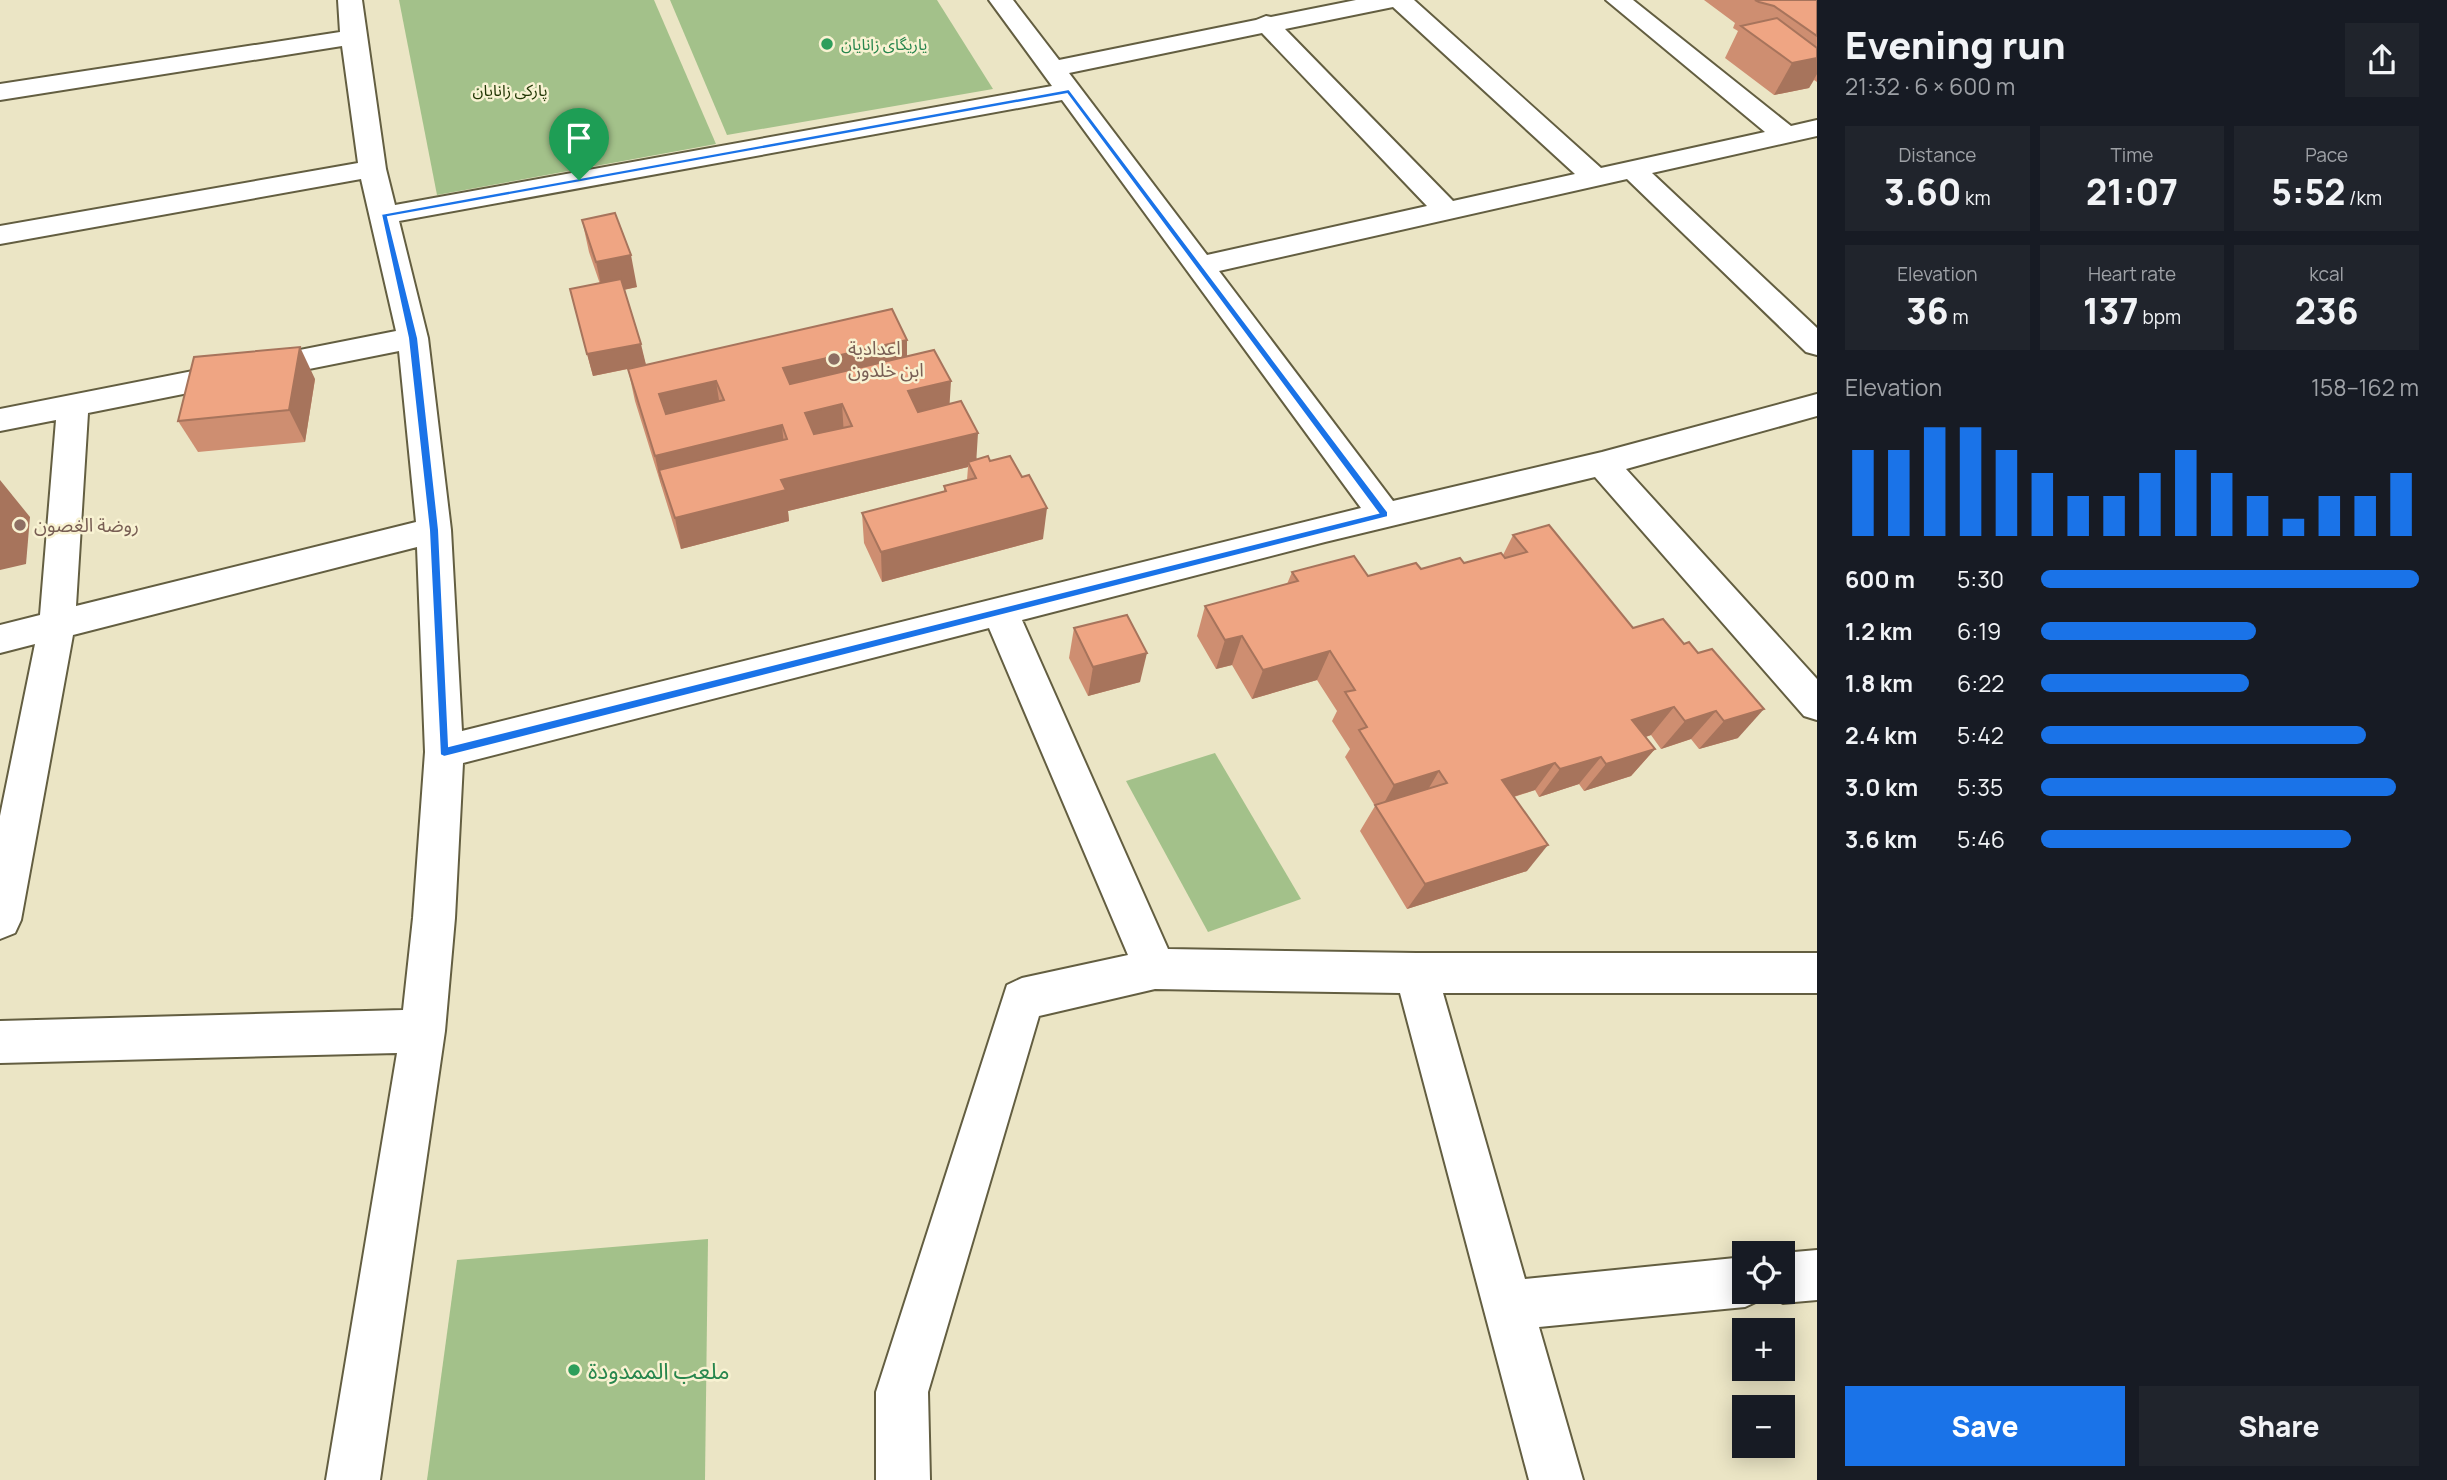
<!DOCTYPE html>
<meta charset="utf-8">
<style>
body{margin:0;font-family:Manrope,"Noto Sans Arabic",sans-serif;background:#20242c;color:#f1f3f6;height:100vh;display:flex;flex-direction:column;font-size:26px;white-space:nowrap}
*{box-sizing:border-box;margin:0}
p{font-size:23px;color:#9ea1a6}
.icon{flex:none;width:38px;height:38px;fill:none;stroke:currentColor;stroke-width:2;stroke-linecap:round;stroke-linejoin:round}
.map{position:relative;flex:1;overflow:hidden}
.details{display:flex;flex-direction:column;background:#171b24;width:630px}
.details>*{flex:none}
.tools{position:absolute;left:1732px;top:1241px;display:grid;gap:14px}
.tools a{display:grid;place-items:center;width:63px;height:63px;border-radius:0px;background:#171b24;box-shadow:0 4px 18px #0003;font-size:35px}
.pin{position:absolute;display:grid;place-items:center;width:60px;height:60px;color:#fff;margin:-72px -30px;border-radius:50% 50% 50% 0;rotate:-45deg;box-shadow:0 0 7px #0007}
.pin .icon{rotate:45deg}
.round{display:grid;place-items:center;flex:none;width:74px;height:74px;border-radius:0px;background:#20242c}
.headline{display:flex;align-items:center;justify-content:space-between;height:119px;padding:0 28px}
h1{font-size:38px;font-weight:800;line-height:52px}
.figures{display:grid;grid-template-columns:repeat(3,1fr);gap:10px;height:119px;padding:7px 28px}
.figures div{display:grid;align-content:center;border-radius:0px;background:#20242c;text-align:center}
.figures b{font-size:35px;font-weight:800}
.figures small{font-size:19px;font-weight:400}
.figures p{font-size:19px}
.chart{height:196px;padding:14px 28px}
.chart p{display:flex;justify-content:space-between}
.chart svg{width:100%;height:126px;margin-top:7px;stroke:#1a73e8;stroke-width:6}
.action{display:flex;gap:14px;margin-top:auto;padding:14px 28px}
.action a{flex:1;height:80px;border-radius:0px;background:#1a73e8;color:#fff;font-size:28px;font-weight:800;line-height:80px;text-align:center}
.action a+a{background:#20242c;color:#f1f3f6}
ul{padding:0 28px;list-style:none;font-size:23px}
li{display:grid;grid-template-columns:112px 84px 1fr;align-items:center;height:52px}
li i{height:18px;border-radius:9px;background:#1a73e8}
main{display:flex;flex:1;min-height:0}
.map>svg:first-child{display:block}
.green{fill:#a3c18a}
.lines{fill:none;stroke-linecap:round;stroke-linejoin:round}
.street-casing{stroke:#635e41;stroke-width:4}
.street{fill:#fff;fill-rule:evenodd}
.wall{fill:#ce8e71}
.shaded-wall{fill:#a7745c}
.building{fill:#efa583;stroke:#a7745c;stroke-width:2;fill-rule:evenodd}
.route{fill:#1a73e8;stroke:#fff;stroke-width:2;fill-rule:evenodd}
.leisure-dot{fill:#2e9e5b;stroke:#f8f2d2;stroke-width:2.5}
.education-dot{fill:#8d6e63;stroke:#f8f2d2;stroke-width:2.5}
.labels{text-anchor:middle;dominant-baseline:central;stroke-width:5;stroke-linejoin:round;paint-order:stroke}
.far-leisure-label{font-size:16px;fill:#27864d;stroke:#f8f2d2;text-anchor:start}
.far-park-label{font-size:16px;fill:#1e3402;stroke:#f8f2d2}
.education-label{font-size:19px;fill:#785e54;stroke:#f8f2d2;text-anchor:start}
.near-leisure-label{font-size:23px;fill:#27864d;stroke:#f8f2d2;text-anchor:start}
</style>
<main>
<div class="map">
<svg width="1817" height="1480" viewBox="0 0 1817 1480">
<rect width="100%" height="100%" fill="#ebe5c5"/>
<!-- green -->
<g class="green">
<path d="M 399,0 L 654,0 L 716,144 L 437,195 Z"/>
<path d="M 670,0 L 937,0 L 993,89 L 727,135 Z"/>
<path d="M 1215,753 L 1301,899 L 1208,932 L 1126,781 Z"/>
<path d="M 708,1239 L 705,1480 L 427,1480 L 457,1260 Z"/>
</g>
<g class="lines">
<!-- street casing -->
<g class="street-casing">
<path id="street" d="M 338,0 L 362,0 L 386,169 L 395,205 L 1052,86 L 989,0 L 1013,0 L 1059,60 L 1256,20 L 1266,16 L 1271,17 L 1356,0 L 1414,0 L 1601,168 L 1765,132 L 1606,0 L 1633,0 L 1791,126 L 1817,120 L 1817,136 L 1652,173 L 1817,328 L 1817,355 L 1806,352 L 1627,179 L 1219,271 L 1393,501 L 1602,452 L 1817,394 L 1817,416 L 1626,469 L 1817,679 L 1817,720 L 1804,716 L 1595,477 L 1325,542 L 1022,620 L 1168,949 L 1416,953 L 1817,953 L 1817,993 L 1443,993 L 1525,1279 L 1745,1257 L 1745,1292 L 1783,1292 L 1783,1253 L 1817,1250 L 1817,1300 L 1783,1303 L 1765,1294 L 1762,1299 L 1745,1307 L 1539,1327 L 1583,1480 L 1529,1480 L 1400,993 L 1155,989 L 1039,1016 L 928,1392 L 930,1480 L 876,1480 L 876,1392 L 1007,985 L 1022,978 L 1128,955 L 989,628 L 463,763 L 455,918 L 445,1031 L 380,1480 L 326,1480 L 397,1053 L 0,1063 L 0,1021 L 403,1010 L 413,918 L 425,752 L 417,547 L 73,635 L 21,920 L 15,933 L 0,939 L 0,816 L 35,644 L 0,653 L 0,625 L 40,615 L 56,420 L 0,431 L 0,409 L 396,331 L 361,179 L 0,244 L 0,226 L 358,163 L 342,46 L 0,100 L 0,84 L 340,32 ZM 1393,7 L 1575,174 L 1453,201 L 1285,29 ZM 1262,33 L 1427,206 L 1207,255 L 1069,73 ZM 1062,100 L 1361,508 L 462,731 L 451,530 L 428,338 L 399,221 ZM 399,351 L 416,522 L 76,606 L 88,413 Z"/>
</g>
<!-- street -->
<use href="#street" class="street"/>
</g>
<!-- wall -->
<g class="wall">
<path d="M 1704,0 L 1817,0 L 1817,82 L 1814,80 L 1809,88 L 1774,95 L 1725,58 L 1738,31 L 1733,28 L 1735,23 Z"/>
<path d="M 582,220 L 637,287 L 624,290 L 646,365 L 907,357 L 950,404 L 977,459 L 990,461 L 1043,539 L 882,582 L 864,543 L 862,513 L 944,492 L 944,486 L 967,480 L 968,467 L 788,511 L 789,521 L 681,549 L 635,401 L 628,369 L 593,376 L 570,289 L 600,284 L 589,252 Z"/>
<path d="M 315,379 L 305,442 L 198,452 L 178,421 Z"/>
<path d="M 1513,535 L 1633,628 L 1663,619 L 1738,738 L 1699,749 L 1691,739 L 1661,749 L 1651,735 L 1646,737 L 1655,749 L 1631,776 L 1584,791 L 1579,784 L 1539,797 L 1535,790 L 1514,797 L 1527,871 L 1407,909 L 1360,831 L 1375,806 L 1345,757 L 1350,749 L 1332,721 L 1337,711 L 1317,680 L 1252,699 L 1232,665 L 1216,669 L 1197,636 L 1205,606 L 1287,584 L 1292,572 L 1368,576 L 1464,563 L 1503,555 Z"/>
<path d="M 1074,628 L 1140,682 L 1088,696 L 1069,658 Z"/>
</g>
<!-- shaded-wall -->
<g class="shaded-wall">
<path d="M 1817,58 L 1817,74 L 1809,88 L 1774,95 L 1792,63 Z"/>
<path d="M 631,255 L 637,287 L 603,294 L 596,262 Z"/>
<path d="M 907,340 L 907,372 L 786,399 L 783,368 Z"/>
<path d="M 641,344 L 646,365 L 593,376 L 587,354 Z"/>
<path d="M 300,347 L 315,379 L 305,442 L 289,410 Z"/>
<path d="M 716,381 L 721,413 L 666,426 L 659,394 Z"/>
<path d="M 951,381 L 949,413 L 908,423 L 908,391 Z"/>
<path d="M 842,404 L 844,436 L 808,444 L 805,413 Z"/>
<path d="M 782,425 L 785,457 L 659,470 L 662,488 L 655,456 Z"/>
<path d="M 978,433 L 976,465 L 968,462 L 968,467 L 788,511 L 789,521 L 681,549 L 675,518 L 781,480 Z"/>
<path d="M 0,480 L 30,517 L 26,564 L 0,570 Z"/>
<path d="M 1047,508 L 1043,539 L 882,582 L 881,552 Z"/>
<path d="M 1242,636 L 1232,665 L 1216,669 L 1225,640 Z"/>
<path d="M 1330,651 L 1317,680 L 1252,699 L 1263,670 Z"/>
<path d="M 1147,653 L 1140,682 L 1088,696 L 1093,667 Z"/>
<path d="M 1674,707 L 1651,735 L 1610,748 L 1632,720 Z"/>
<path d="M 1764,709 L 1738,738 L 1699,749 L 1724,721 Z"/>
<path d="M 1716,711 L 1691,739 L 1661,749 L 1685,721 Z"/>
<path d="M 1655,749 L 1631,776 L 1584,791 L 1606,764 Z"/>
<path d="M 1601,757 L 1579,784 L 1539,797 L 1560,769 Z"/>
<path d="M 1555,763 L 1535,790 L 1483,806 L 1502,780 Z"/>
<path d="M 1439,771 L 1423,798 L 1379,812 L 1394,785 Z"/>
<path d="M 1548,845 L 1527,871 L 1407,909 L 1425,884 Z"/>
</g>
<!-- building -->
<g class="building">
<path d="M 1755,0 L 1817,0 L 1817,36 L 1774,6 L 1759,2 Z"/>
<path d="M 1777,18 L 1817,48 L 1817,58 L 1792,63 L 1741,26 Z"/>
<path d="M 615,213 L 631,255 L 596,262 L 582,220 Z"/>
<path d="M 621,279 L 641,344 L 587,354 L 570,289 Z"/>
<path d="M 892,309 L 907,340 L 783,368 L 790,384 L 934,350 L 951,381 L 908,391 L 918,412 L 961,401 L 978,433 L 781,480 L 786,490 L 675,518 L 659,470 L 787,439 L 782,425 L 655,456 L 628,369 ZM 716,381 L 724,400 L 666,414 L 659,394 ZM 842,404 L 852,426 L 814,434 L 805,413 Z"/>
<path d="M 300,347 L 289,410 L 178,421 L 194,357 Z"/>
<path d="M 988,456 L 990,461 L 1010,456 L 1022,477 L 1029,475 L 1047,508 L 881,552 L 862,513 L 946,491 L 944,486 L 976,478 L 968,462 Z"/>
<path d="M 1549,525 L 1633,628 L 1663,619 L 1684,644 L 1689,642 L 1698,653 L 1712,649 L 1764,709 L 1724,721 L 1716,711 L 1685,721 L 1674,707 L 1632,720 L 1655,749 L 1606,764 L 1601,757 L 1560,769 L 1555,763 L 1502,780 L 1548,845 L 1425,884 L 1375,805 L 1447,783 L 1439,771 L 1394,785 L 1359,730 L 1367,727 L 1345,692 L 1355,690 L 1330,651 L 1263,670 L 1242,636 L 1225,640 L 1205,606 L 1298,581 L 1292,572 L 1354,556 L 1368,576 L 1416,563 L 1421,569 L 1460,558 L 1464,563 L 1501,553 L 1505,558 L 1527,552 L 1513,535 Z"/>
<path d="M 1127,615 L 1147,653 L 1093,667 L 1074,628 Z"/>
</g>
<!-- route -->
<path class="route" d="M 1069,89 L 1388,512 L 1388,517 L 444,757 L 440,755 L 429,530 L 408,338 L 381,214 ZM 1067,94 L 1378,513 L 449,746 L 439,530 L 418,338 L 388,217 Z"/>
<!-- markers -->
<g class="leisure-dot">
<circle cx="827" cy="44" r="7"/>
<circle cx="574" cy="1370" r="7"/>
</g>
<g class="education-dot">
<circle cx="834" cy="359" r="7"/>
<circle cx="20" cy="525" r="7"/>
</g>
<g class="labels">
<!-- far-leisure labels -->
<g class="far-leisure-label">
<text x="841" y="44">یاریگای زانایان</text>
</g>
<!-- far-park labels -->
<g class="far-park-label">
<text x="510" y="90">پارکی زانایان</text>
</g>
<!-- education labels -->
<g class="education-label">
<text x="848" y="348">اعدادية<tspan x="848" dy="22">ابن خلدون</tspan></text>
<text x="34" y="525">روضة الغصون</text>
</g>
<!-- near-leisure labels -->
<g class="near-leisure-label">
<text x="588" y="1370">ملعب الممدودة</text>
</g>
</g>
</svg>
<div class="tools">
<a><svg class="icon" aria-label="locate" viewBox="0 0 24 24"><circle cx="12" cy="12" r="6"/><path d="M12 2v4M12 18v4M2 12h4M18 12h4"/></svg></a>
<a>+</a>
<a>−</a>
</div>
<div class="pin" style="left:579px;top:180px;background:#1e9e55"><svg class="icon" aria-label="arrive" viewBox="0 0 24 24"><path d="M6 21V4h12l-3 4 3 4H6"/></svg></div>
</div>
<section class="details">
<div class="headline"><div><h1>Evening run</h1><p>21:32 · 6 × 600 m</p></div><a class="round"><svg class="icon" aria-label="share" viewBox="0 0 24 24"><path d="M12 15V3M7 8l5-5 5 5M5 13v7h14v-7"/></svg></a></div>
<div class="figures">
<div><p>Distance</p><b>3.60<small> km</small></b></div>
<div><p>Time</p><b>21:07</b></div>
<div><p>Pace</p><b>5:52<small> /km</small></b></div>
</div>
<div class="figures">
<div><p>Elevation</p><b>36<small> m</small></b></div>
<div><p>Heart rate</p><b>137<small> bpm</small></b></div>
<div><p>kcal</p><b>236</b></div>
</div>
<div class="chart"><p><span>Elevation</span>158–162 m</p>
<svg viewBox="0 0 160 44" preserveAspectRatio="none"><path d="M5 44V14M15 44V14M25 44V6M35 44V6M45 44V14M55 44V22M65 44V30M75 44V30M85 44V22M95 44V14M105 44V22M115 44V30M125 44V38M135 44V30M145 44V30M155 44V22"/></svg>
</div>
<ul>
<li><b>600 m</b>5:30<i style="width:100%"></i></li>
<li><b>1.2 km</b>6:19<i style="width:57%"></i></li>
<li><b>1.8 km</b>6:22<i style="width:55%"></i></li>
<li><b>2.4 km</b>5:42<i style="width:86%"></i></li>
<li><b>3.0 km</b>5:35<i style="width:94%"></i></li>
<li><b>3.6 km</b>5:46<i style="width:82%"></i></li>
</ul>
<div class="action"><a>Save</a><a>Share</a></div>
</section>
</main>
